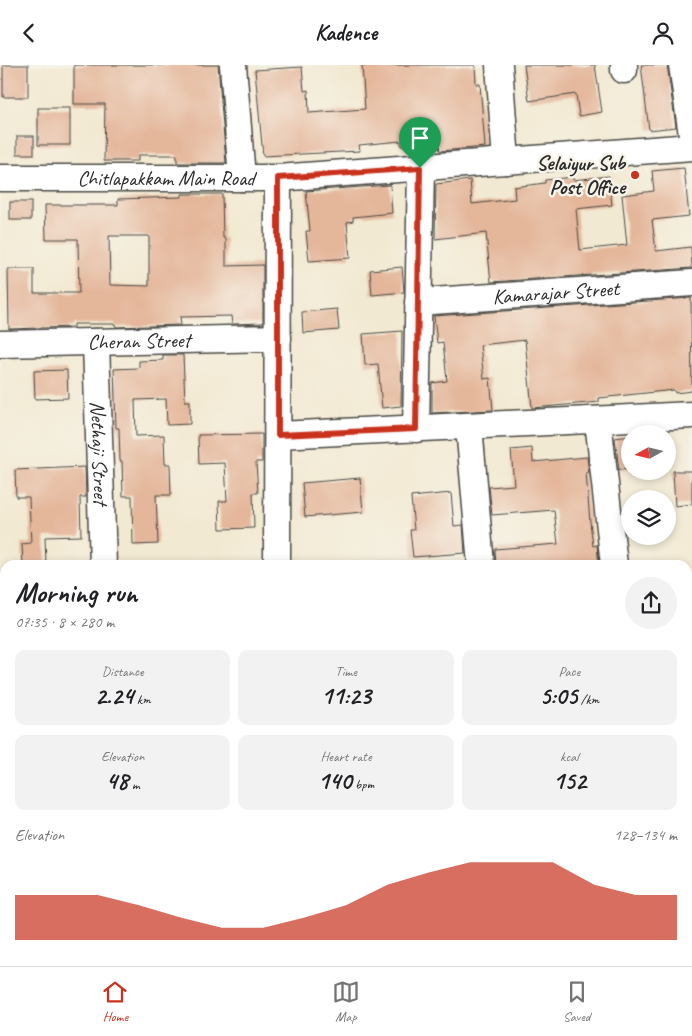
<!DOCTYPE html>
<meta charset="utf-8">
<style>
body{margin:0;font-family:Caveat,sans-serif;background:#f2f2f2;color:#202124;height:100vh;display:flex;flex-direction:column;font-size:19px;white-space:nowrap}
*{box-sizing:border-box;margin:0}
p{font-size:16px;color:#757577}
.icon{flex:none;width:28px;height:28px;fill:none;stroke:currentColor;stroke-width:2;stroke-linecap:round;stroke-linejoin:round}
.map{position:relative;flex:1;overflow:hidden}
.panel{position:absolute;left:0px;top:495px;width:692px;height:406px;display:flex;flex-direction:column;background:#fff;border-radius:15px 15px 0 0;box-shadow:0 2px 8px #0003}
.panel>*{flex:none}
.needle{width:32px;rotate:262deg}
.tools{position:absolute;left:621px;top:360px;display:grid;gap:10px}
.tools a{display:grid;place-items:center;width:55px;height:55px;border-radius:50%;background:#fff;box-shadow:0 2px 8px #0003;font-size:25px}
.pin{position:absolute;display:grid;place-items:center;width:42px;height:42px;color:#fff;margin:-51px -21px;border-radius:50% 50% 50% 0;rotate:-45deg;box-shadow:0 0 5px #0007}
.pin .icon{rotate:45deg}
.round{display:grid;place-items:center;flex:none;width:52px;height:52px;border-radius:26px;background:#f2f2f2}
.summary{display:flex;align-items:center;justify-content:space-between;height:85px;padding:0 15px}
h1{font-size:28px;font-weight:700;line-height:38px}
.stats{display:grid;grid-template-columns:repeat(3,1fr);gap:8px;height:85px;padding:5px 15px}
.stats div{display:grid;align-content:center;border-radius:10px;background:#f2f2f2;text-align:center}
.stats b{font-size:25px;font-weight:700}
.stats small{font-size:14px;font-weight:400}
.stats p{font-size:14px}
.chart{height:140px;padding:10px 15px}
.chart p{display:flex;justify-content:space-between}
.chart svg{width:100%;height:90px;margin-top:5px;fill:#c8321e;opacity:.7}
header{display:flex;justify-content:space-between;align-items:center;height:65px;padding:0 15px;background:#fff;font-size:22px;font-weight:700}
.dock{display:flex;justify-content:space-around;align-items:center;height:70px;border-top:1px solid #e0e0e0;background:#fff;font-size:14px;color:#757577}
.dock a{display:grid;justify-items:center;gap:2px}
.dock .current{color:#c8321e}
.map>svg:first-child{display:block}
.building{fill:#e4b69a;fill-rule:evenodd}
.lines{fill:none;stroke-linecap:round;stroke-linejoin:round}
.minor-casing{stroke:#494844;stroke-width:29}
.minor{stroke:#fff;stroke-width:26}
.route-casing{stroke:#fff;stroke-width:10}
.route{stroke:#c8321e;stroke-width:6}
.poi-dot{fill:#c8321e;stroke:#f7f3e8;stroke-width:2}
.labels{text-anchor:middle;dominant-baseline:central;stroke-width:5;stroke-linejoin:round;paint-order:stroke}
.poi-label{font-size:21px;font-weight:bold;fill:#2b2b2b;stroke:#f7f3e8;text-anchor:end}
.street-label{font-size:21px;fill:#2b2b2b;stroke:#f7f3e8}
</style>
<header><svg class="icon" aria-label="back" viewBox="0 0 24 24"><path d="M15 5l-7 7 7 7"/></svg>Kadence<svg class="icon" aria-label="person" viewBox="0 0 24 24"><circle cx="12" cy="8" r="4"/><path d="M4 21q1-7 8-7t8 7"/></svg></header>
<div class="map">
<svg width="692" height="901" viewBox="0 0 692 901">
<rect width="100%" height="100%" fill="#f7f3e8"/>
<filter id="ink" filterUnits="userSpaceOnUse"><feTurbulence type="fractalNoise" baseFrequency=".02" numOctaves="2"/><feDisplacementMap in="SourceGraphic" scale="10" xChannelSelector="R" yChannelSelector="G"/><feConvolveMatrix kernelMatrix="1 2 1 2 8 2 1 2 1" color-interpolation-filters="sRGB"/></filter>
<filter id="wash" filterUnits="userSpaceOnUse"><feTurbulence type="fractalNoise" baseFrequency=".0096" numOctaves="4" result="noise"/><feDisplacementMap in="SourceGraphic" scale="20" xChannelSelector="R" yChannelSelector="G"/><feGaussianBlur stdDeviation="1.12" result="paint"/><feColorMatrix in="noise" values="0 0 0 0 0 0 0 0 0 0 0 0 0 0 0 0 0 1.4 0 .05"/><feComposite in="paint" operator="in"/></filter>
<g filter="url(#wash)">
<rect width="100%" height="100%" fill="#f2e9d2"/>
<g id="blocks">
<!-- building -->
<g class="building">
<rect x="3" y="0" width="25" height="32"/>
<path d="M 74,0 L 218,0 L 226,98 L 177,98 L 177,90 L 138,90 L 138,96 L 104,96 L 105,39 L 74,39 Z"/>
<path d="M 362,0 L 475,0 L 476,19 L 480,19 L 485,82 L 440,86 L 439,79 L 401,81 L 401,76 L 359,80 L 360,86 L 263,91 L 255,5 L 302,2 L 304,26 L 308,25 L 309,48 L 365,44 Z"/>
<path d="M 524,0 L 595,0 L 602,47 L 579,51 L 576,29 L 529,36 Z"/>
<path d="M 641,0 L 667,0 L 676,62 L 649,65 Z"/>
<rect x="38" y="43" width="32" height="37"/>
<rect x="17" y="71" width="17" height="18"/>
<path d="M 684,103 L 689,151 L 652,155 L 656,186 L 691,182 L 692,203 L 491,217 L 486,168 L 435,174 L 436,119 L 470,115 L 472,139 L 515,134 L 514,122 L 545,118 L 545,115 L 573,112 L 573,115 L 609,111 L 612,140 L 576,144 L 580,185 L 627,180 L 622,130 L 654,126 L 652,106 Z"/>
<path d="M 390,120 L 392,148 L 353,152 L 353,156 L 347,157 L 350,193 L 309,196 L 306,166 L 310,166 L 306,126 Z"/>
<path d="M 182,129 L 222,129 L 223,173 L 226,173 L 226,201 L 263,200 L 263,258 L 232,259 L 231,251 L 180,252 L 181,260 L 116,262 L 115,259 L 74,259 L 74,262 L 9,264 L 8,204 L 34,204 L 34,228 L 79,228 L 78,174 L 46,174 L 45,140 L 118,140 L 118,134 L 182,132 ZM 109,171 L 149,171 L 149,221 L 110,220 Z"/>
<rect x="10" y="137" width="21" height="18"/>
<path d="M 402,202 L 404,227 L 372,230 L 370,205 Z"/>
<path d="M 691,233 L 692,326 L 675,328 L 674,325 L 599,333 L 599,337 L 532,343 L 525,275 L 480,280 L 484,314 L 490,313 L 493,345 L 432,348 L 432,318 L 447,316 L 443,277 L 437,278 L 434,251 Z"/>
<path d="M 337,244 L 339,265 L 303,268 L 302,247 Z"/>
<path d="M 402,266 L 401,341 L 382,343 L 378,299 L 365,300 L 363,269 Z"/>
<path d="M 163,290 L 183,290 L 185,336 L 190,336 L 190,359 L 167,360 L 166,334 L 135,335 L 136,371 L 164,370 L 165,399 L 170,399 L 171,430 L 156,430 L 158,479 L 133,480 L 132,431 L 123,431 L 122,396 L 120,396 L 119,363 L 116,363 L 114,304 L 139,303 L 139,296 L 163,295 Z"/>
<path d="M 67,305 L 68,333 L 35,334 L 34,306 Z"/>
<path d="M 262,369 L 262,397 L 256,397 L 258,428 L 253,428 L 254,463 L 220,464 L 219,436 L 227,436 L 225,398 L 199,399 L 198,370 Z"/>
<path d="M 630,371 L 630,404 L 619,405 L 615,373 Z"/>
<path d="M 532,383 L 533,397 L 587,392 L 589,408 L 586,408 L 590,457 L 593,481 L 597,480 L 599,500 L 496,500 L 495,484 L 558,479 L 554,445 L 492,450 L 489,422 L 514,420 L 511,385 Z"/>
<path d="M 85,402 L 86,432 L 80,432 L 81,471 L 45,472 L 46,500 L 23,500 L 22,479 L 31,478 L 29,432 L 16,432 L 15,405 Z"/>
<path d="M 673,406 L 692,406 L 692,439 L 675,441 Z"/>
<path d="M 360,413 L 363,447 L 305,452 L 302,418 Z"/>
<path d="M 451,428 L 454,461 L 463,460 L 465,488 L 413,492 L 410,465 L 414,465 L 411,432 Z"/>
</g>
</g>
</g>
<g filter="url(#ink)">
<use href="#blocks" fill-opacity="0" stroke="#494844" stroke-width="1"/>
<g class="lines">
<!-- minor casing -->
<g class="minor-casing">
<g id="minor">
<path d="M 233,0 L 242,113"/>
<path d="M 499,0 L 506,96"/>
<path d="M 624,0 L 624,5"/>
<path d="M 682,0 L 692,70"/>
<path id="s1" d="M 0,113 L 278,113 L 692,82"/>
<path id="s2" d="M 418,237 L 692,218"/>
<path id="s3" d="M 96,277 L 103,500"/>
<path id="s4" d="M 0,279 L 278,273"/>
<path d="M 598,355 L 614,500"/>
<path d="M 469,361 L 481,500"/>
<path d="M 416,364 L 421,103"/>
<path d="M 278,370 L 692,350"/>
<path d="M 277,500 L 278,113"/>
<path d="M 0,663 L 5,663"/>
<path d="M 688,742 L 692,739"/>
<path d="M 688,820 L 692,848"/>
<path d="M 0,844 L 5,844"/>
<path d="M 578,896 L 579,901"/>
<path d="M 207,901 L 207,896"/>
</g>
</g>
<!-- minor -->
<use href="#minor" class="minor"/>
</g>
</g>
<g class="lines" filter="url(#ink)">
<!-- route casing -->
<g class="route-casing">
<path id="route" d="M 420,103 L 416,364 L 278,370 L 278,113 Z"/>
</g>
<!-- route -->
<use href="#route" class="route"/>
</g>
<!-- markers -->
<circle class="poi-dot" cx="635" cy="110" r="5"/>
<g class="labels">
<!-- poi labels -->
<g class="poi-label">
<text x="625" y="98">Selaiyur Sub<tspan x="625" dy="24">Post Office</tspan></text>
</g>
<!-- street labels -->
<g class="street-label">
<text stroke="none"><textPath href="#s1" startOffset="166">Chitlapakkam Main Road</textPath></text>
<text stroke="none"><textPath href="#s2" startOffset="138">Kamarajar Street</textPath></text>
<text stroke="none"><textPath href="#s4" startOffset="139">Cheran Street</textPath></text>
<text stroke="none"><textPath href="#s3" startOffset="111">Nethaji Street</textPath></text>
</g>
</g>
</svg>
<div class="tools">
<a><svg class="needle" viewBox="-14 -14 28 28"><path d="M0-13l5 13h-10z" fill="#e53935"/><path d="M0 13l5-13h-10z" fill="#757577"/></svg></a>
<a><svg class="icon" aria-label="layers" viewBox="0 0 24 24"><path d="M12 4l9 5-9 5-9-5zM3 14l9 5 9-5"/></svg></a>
</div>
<div class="pin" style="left:420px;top:103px;background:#1e9e55"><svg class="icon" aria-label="arrive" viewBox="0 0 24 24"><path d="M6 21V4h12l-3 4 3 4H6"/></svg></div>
<section class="panel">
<div class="summary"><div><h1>Morning run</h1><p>07:35 · 8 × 280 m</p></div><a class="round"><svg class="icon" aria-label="share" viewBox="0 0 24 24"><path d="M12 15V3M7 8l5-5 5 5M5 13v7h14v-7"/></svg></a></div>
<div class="stats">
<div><p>Distance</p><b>2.24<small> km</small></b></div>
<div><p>Time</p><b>11:23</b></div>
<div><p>Pace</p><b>5:05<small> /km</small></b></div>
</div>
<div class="stats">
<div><p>Elevation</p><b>48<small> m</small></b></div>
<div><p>Heart rate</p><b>140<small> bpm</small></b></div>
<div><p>kcal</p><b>152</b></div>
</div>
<div class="chart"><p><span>Elevation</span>128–134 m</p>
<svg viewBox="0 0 160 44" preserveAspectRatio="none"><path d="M0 44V22L10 22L20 22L30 27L40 33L50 38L60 38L70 33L80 27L90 17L100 11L110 6L120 6L130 6L140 17L150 22L160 22V44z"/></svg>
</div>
</section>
</div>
<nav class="dock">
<a class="current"><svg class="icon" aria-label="home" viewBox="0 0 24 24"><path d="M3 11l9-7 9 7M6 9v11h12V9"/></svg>Home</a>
<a><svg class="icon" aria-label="map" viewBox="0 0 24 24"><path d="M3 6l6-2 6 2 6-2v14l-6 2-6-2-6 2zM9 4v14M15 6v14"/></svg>Map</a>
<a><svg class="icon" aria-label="saved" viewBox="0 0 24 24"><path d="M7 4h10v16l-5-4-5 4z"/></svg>Saved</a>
</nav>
